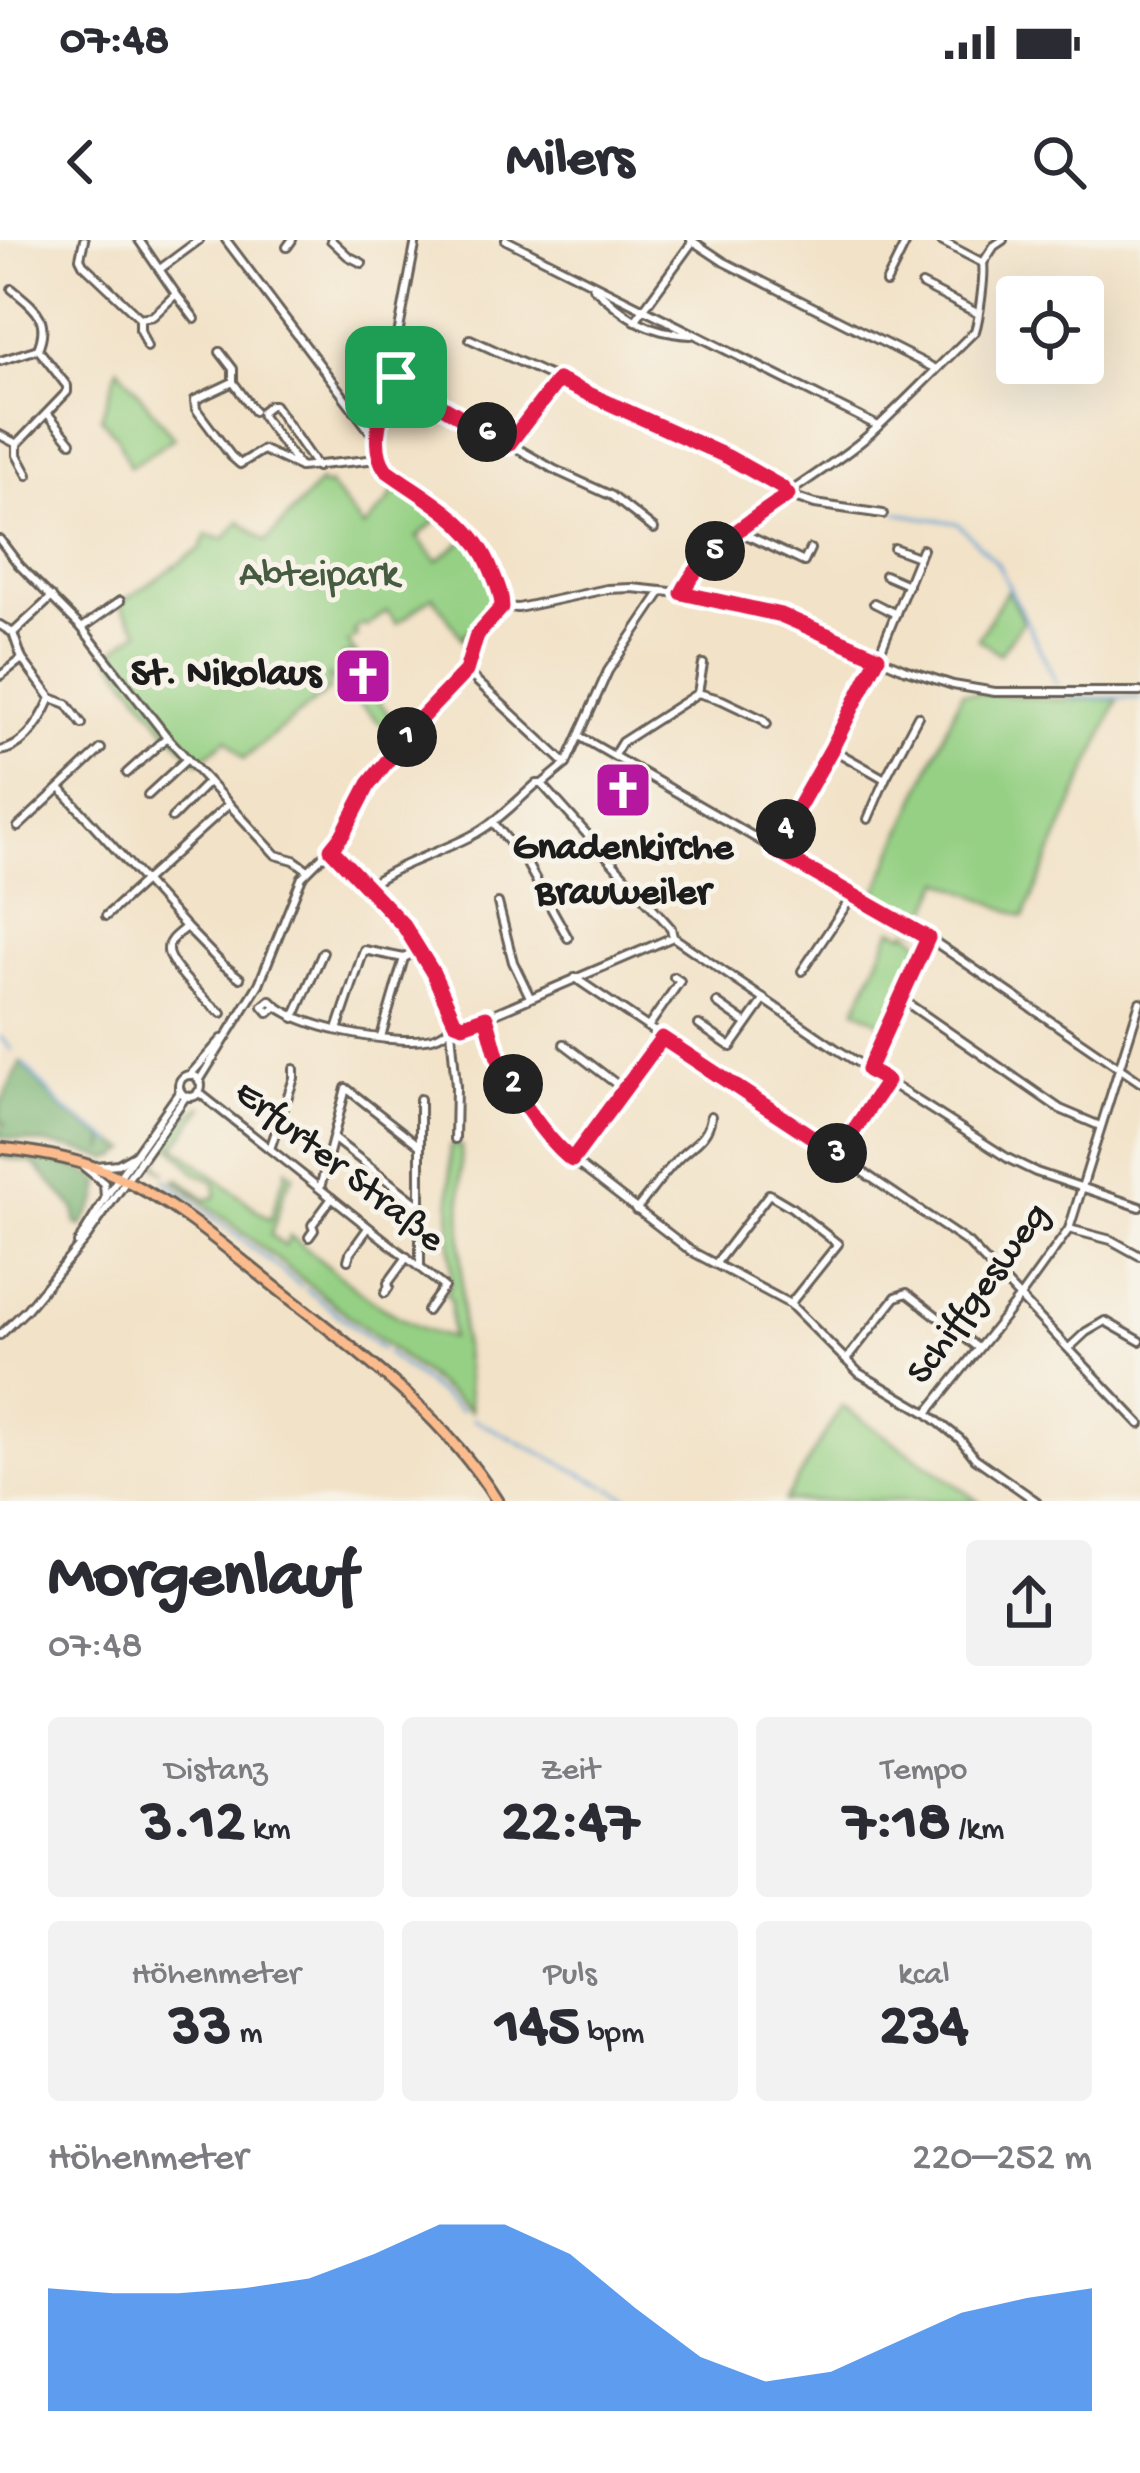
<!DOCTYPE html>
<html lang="de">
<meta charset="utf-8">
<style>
body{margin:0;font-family:"Gochi Hand",sans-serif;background:#f2f2f3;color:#2b2b33;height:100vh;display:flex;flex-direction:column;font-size:45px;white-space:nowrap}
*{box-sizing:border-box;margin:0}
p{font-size:39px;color:#7c7c81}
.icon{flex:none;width:66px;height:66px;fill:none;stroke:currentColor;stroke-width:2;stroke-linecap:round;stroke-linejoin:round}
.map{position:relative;height:1261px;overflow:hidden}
.drawer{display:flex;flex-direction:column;background:#fff;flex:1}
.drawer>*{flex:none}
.controls{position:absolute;left:996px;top:36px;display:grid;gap:24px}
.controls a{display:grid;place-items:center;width:108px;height:108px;border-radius:12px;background:#fff;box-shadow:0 12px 48px #0002;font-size:60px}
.pin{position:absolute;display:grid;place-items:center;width:102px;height:102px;color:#fff;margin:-51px;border-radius:24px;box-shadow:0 6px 18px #0006}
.km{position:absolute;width:60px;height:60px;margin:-30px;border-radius:50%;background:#222;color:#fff;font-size:33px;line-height:60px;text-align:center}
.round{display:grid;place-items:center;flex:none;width:126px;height:126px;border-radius:12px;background:#f2f2f3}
.headline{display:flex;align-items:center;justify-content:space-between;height:204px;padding:0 48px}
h1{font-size:66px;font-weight:800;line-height:90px}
.metrics{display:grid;grid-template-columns:repeat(3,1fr);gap:18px;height:204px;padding:12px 48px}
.metrics div{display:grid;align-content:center;border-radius:12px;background:#f2f2f3;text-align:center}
.metrics b{font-size:60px;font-weight:800}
.metrics small{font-size:33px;font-weight:400}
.metrics p{font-size:33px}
.chart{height:336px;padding:24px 48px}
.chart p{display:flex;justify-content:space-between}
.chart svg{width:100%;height:216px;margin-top:12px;fill:#1a73e8;opacity:.7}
.status{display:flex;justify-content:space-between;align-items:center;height:84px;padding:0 60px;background:#fff;direction:ltr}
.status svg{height:33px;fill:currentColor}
header{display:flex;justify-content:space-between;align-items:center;height:156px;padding:0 48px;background:#fff;font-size:54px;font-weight:800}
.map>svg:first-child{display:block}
.green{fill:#95d084;stroke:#587650;stroke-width:3}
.forest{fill:#78b272;stroke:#4a6747;stroke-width:3}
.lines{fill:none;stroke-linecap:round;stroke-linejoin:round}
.stream{stroke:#60a2d3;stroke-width:3}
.minor-casing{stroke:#676158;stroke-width:12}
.major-casing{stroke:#676158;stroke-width:15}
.minor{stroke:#fff;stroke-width:6}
.major{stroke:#fbbb8c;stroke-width:9}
.route-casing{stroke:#fff;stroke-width:24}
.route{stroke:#e11d48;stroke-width:15}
.labels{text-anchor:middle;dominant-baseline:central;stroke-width:10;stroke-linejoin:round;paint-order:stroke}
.park-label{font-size:39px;fill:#465b40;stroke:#f7f3e8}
.poi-label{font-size:39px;font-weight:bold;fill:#1c1c1c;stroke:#f7f3e8;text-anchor:end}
.street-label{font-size:39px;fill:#1c1c1c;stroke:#f7f3e8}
</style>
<div class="status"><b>07:48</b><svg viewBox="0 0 49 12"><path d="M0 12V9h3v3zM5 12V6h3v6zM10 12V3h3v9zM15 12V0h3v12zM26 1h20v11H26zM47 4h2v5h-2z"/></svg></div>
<header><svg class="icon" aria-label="back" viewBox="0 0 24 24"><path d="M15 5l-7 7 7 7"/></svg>Milers<svg class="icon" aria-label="search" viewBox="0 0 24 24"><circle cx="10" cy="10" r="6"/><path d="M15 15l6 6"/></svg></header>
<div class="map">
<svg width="1140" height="1261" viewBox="0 0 1140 1261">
<rect width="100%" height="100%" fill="#f7f3e8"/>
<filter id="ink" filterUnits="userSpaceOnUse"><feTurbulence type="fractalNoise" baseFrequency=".00833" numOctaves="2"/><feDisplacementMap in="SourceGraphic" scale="24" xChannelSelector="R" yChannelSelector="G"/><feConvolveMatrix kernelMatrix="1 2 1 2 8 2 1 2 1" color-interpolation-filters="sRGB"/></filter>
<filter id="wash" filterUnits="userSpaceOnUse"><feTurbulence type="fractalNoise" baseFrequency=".004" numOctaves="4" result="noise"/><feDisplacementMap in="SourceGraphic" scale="48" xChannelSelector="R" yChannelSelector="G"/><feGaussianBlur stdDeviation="2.7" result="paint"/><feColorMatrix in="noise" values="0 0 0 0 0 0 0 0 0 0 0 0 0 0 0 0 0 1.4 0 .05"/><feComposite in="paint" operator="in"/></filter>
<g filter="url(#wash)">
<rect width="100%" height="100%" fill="#f2e2c7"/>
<!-- green -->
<g class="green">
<path d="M 118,127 L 174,198 L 130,227 L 117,197 L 101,178 Z"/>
<path d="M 320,242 L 324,247 L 328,244 L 364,288 L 388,262 L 396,246 L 440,277 L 417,297 L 437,321 L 467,298 L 481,315 L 495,357 L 490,367 L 492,370 L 463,395 L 464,402 L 433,356 L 397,384 L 387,371 L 366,387 L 363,384 L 354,391 L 357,396 L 348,403 L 357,415 L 354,417 L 348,413 L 343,416 L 345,423 L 338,430 L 343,436 L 347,435 L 362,454 L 375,457 L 396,483 L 392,487 L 394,490 L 391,493 L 329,436 L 329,450 L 244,519 L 227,499 L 198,522 L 167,491 L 108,414 L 140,391 L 119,364 L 200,309 L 207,295 L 224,299 L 240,281 L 266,302 Z"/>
<path d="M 1007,350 L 1023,381 L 1000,414 L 978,399 Z"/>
<path d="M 962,452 L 1067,460 L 1118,459 L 1024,677 L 942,641 L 920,689 L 872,662 Z"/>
<path d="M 892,689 L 905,694 L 908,691 L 922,703 L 885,785 L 856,769 Z"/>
<path d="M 202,866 L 204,867 L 175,906 L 270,980 L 283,940 L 285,940 L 286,929 L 294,935 L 285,950 L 271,995 L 285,1006 L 290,996 C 341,1035 387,1082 451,1098 L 451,1059 L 445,1053 L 451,1045 L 450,906 L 461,906 L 462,1093 L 471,1171 L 175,940 L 180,939 L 205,959 L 214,958 L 217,953 L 214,942 L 196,933 L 170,905 L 158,919 L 158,924 L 166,933 L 156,925 C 162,904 183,876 202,866 Z"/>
<path d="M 842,1166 L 979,1261 L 784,1261 Z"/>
</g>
<!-- forest -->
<g class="forest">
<path d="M 21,822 L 64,871 L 105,898 L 103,911 L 108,899 L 128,910 L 118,917 L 109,919 L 71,908 L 0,897 L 0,891 L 5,883 L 0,881 L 0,864 Z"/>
<path d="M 0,912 C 34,918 74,920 101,942 L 98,959 L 82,986 L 76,984 L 75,969 L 33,923 L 0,917 Z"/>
</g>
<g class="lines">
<!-- stream -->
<g class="stream">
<path d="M 896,273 L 957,283 L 998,324 L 1057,444"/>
<path d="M 1069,458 L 1140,458"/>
<path d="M 0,797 L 12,810"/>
<path d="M 24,824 L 65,870 L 115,903"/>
<path d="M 165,939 L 301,1046"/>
<path d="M 306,1049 L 382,1109"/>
<path d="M 387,1113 L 461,1171"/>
<path d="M 473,1179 L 606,1246"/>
<path d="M 610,1248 L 635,1261"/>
</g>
</g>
</g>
<g filter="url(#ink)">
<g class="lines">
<!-- minor casing -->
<g class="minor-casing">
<g id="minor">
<path d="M 84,0 L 80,18 L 83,24 L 140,78 L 140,90 L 147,107"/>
<path d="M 139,0 L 176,54 L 153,76 L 140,78"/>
<path d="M 226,0 L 369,190 L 378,195"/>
<path d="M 331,0 L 348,16 L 362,23"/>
<path d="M 416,0 L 379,195 L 378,219 L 386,229 C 426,260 472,280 491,329 C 496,341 502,352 502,366"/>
<path d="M 506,0 L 878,186"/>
<path d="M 691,0 L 724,22 L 936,129"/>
<path d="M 939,0 L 983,23"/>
<path d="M 287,7 L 292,0"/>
<path d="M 160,29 L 199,0"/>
<path d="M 886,43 L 907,0"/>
<path d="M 922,45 L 977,73"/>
<path d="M 593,47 C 627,77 644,92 691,95"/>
<path d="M 12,49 C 34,68 51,77 38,109"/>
<path d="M 176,54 L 195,79"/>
<path d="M 635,81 L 693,1"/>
<path d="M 470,99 L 727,217 L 781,247 L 788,255 L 815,264 L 883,274"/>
<path d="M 220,112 L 233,129 L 233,142"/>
<path d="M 0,121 L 38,109 L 67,146 L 67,152 L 17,204 L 0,195"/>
<path d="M 390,135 L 555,230 L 612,256 L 654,289"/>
<path d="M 254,171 L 233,142 L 195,160 L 196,169 L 231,216 L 240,224 L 263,210 L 300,227 L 378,219"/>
<path d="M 48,174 L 71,202"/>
<path d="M 508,205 L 557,141"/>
<path d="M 17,206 L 17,215 L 28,235"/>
<path d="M 300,227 L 262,176 L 261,172 L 270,165 L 274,165 L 317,227"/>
<path d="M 738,291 L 804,322 L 810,309"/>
<path d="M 0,300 L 19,325 L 82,388 L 167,497 L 276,615 L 294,620 L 308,630"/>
<path d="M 894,308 L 918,317"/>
<path d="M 885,335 L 908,345"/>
<path d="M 682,353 C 711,289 817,242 870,194 C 906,161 940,125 975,91 C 979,79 985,36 983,23 L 994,6 L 1003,0"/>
<path d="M 874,363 L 896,374"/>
<path d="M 502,367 L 518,368 L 607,349 L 632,348 L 671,352 L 781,375 L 904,429 L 953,445 L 995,452 L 1140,452"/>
<path d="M 0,385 L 13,393"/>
<path d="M 82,388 L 120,361"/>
<path d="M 466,431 L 566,524"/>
<path d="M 0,436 L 22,419"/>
<path d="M 698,453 L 703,424"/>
<path d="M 51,458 L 67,464 L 82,484"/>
<path d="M 579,496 L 929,698 L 1140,842"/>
<path d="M 832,509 L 885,539 L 918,476"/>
<path d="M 0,511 C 25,507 41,481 51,458 L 22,419 L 13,393 L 52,357"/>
<path d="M 614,515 L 622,502 L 698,453 L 722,460 L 762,479 L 767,484"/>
<path d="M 127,533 L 167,497"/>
<path d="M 542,544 L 671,688 L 673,697 L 835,808 L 1009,919 L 1036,932 L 1140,967"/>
<path d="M 60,548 L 186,687 L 222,724 L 240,738"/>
<path d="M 148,555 L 187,519"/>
<path d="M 172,578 L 208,542"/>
<path d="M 868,579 L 885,539"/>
<path d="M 493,582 L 527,624 L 568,698"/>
<path d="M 18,587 L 101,509"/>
<path d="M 331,609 L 403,687 L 433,733 L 455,782"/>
<path d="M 774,610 L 832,509 L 878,417 L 922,309"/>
<path d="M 368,646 C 402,622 434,615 469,597 C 495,584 515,563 536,544 L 542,544 L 566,524 L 608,431 L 662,351"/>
<path d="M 498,663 L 513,722 L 530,757"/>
<path d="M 106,676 L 229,564"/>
<path d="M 186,687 C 178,694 167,700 168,711 C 169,725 210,766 222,773"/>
<path d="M 802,731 L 853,655"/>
<path d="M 575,738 L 968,1003 L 1140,1184"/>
<path d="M 900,758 L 1060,869 L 1100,886"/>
<path d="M 717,763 L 747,784"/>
<path d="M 276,767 L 269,773 L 263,766 L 270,760 C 294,788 395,806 432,798 C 443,795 449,790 455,782"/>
<path d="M 486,777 L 503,827 L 535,877 L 565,914 L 691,1011 L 790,1064 L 859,1133 L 927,1173 L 960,1199 L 975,1218 L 1036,1261"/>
<path d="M 294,778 L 323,712"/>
<path d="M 455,782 L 463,785 L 486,777 L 673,697"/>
<path d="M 699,785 L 731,807 L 765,759"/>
<path d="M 648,787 L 680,741 L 674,737"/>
<path d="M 451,789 L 456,846 L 455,899"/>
<path d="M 337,790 L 364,710 L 404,718"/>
<path d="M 381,797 L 404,718 L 419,710"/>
<path d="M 564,804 L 623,849"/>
<path d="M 869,829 L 929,698"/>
<path d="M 191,834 L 222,799"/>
<circle cx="190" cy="846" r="11"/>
<path d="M 199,841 L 259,744 L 302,637 L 339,600 L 369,544 L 423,477 L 466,431 L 477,395 L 502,367"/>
<path d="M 198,852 L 444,1047 L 427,1071"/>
<path d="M 420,859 L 420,1027"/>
<path d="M 334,899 L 420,966"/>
<path d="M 270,909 L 294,838 L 294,829"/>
<path d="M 838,914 L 886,842"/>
<path d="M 572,919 L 662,798"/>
<path d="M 96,926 L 118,924 L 134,915"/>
<path d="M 84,927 L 104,943 L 105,958"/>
<path d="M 320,948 L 346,848 L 420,906"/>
<path d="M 636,970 C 649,954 661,937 675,922 C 689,906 709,899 711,876"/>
<path d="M 1069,989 L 1111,1000 L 1140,1016"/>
<path d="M 309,997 L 314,990 L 312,985 L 332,958"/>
<path d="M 78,1003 L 113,946 L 180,851"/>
<path d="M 348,1020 L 350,1013 L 368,988"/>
<path d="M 716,1023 L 769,954 L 791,967 L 838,1004 L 790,1064"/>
<path d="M 385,1053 L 389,1047 L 388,1043 L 407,1017"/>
<path d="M 0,1095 L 26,1070 L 86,998 L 186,856"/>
<path d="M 1069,1108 L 1086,1092 L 1105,1081 L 1140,1101"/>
<path d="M 846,1120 L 896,1057 L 907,1053 L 978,1108"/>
<path d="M 927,1173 L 1020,1057 L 1069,989 L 1140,762"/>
</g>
</g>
<!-- major casing -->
<g class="major-casing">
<path id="major" d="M 0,908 C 39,912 80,919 116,936 C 174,962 224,1006 274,1046 C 356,1111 441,1171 497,1261"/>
</g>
<!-- minor -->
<use href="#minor" class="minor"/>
<!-- major -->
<use href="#major" class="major"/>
</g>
</g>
<g class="lines" filter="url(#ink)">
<!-- route casing -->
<g class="route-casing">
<path id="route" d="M 390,135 L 508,205 L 558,140 L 728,217 L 781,247 L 788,255 C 749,282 703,310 682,353 L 781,375 L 878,417 L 832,508 L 774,610 L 928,698 L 868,830 L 887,841 L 838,914 L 662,798 L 572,920 C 546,900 509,846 497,815 C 493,802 490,789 486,777 L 463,785 L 455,782 L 433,733 L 404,686 L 331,609 L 343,594 L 369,544 L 423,476 L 466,431 L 477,395 L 502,367 C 502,353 496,342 491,329 C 472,280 427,260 386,230 C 367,205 385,163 390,135 Z"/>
</g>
<!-- route -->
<use href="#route" class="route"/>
</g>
<!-- icons -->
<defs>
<g id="church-square" transform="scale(3)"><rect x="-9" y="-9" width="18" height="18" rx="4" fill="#b5179e" stroke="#f7f3e8"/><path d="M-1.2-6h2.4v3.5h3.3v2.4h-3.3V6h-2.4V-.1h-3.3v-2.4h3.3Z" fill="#fff"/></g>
</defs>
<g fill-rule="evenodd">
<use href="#church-square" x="363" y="436"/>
<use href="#church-square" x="623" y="550"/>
</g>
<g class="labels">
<!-- park labels -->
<g class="park-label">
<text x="319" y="337">Abteipark</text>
</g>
<!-- poi labels -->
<g class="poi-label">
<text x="321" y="436">St. Nikolaus</text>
<text x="623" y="610" text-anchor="middle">Gnadenkirche<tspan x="623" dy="45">Brauweiler</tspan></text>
</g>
<!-- street labels -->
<g class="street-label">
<text transform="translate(338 928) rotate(38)">Erfurter Straße</text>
<text transform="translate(980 1055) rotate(-54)">Schiffgesweg</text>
</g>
</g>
</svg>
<div class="controls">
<a><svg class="icon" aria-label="locate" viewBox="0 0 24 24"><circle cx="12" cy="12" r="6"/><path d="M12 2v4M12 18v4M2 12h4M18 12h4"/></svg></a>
</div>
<div class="pin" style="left:396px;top:137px;background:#1e9e55"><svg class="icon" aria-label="arrive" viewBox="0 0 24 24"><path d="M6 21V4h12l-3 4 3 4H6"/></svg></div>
<b class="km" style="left:407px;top:497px">1</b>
<b class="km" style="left:513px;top:844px">2</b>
<b class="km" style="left:837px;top:913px">3</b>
<b class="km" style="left:786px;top:589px">4</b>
<b class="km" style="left:715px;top:311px">5</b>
<b class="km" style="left:487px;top:192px">6</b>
</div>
<section class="drawer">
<div class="headline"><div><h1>Morgenlauf</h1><p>07:48</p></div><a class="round"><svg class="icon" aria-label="share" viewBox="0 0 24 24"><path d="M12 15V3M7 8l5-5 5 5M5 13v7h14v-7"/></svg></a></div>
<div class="metrics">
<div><p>Distanz</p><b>3.12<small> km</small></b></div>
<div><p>Zeit</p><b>22:47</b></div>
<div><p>Tempo</p><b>7:18<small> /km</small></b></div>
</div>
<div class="metrics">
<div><p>Höhenmeter</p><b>33<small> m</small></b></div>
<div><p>Puls</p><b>145<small> bpm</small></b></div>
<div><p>kcal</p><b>234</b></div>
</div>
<div class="chart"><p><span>Höhenmeter</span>220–252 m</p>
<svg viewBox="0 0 160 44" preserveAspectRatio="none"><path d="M0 44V19L10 20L20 20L30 19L40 17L50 12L60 6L70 6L80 12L90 23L100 33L110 38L120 36L130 30L140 24L150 21L160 19V44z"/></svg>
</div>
</section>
